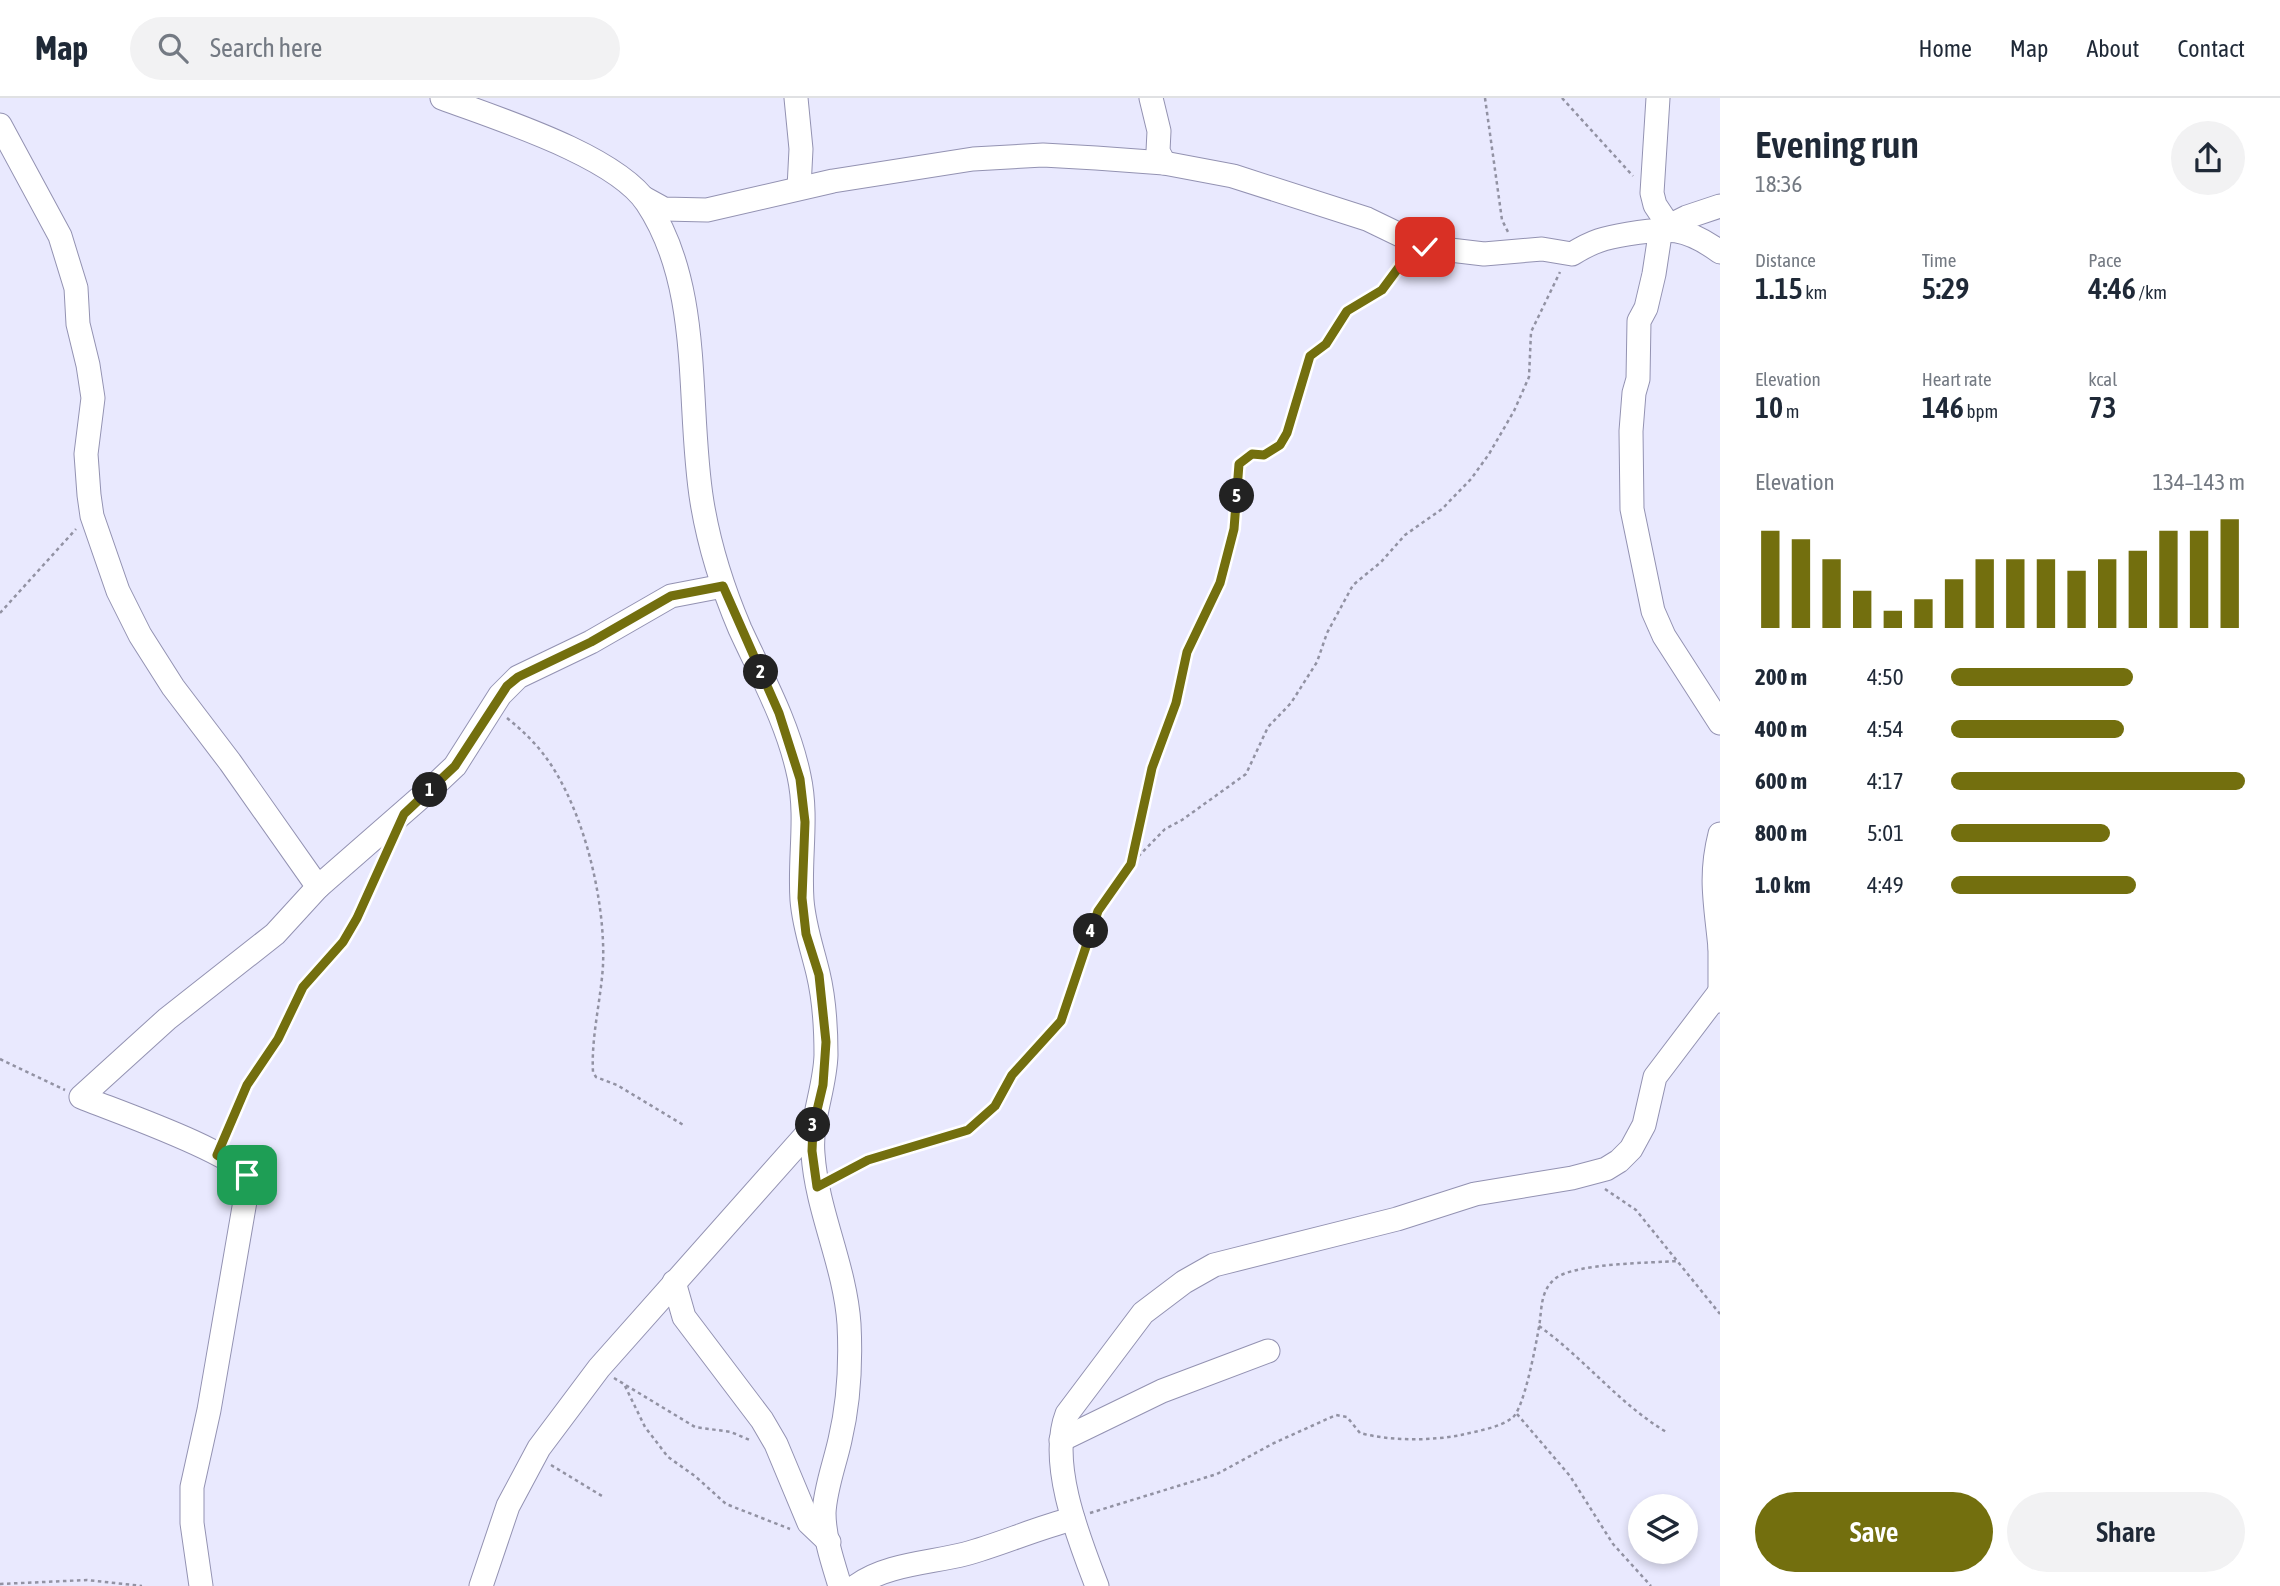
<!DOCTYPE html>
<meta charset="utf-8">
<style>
body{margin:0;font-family:"Asap Condensed",sans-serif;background:#f2f2f3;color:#1f2937;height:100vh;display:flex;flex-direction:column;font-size:26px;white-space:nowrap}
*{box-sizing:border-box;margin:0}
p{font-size:23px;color:#747a83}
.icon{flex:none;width:38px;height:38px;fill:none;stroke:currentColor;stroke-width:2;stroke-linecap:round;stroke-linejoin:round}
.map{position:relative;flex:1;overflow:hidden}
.side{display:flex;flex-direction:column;background:#fff;width:560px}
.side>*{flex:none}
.controls{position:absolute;left:1628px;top:1396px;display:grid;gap:14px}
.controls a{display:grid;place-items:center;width:70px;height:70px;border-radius:50%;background:#fff;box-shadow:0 4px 10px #0003;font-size:35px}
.pin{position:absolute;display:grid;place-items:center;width:60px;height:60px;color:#fff;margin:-30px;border-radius:14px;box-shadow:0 4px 10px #0006}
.km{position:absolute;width:35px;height:35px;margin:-18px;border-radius:50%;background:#222;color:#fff;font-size:19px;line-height:35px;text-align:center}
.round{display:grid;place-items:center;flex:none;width:74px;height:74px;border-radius:37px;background:#f2f2f3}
.overview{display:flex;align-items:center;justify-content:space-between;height:119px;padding:0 35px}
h1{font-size:38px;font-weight:600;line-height:52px}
.metrics{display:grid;grid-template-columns:repeat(3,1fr);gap:10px;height:119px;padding:7px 35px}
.metrics div{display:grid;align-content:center}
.metrics b{font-size:30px;font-weight:600}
.metrics small{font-size:19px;font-weight:400}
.metrics p{font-size:19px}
.chart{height:196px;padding:14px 35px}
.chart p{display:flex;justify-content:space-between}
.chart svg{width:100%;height:126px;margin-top:7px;stroke:#736f0e;stroke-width:6}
.cta{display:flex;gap:14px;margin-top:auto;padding:14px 35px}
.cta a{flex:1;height:80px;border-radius:42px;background:#736f0e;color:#fff;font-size:28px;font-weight:600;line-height:80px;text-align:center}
.cta a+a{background:#f2f2f3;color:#1f2937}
ul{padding:0 35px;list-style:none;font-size:23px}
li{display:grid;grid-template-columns:112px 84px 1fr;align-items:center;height:52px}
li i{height:18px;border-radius:9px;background:#736f0e}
header{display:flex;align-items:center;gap:42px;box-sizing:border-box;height:98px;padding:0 35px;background:#fff;border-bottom:2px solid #e0e1e3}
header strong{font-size:33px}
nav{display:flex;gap:38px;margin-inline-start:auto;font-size:24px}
.search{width:490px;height:63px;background:#f2f2f3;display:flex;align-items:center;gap:18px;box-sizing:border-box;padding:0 24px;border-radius:38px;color:#747a83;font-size:26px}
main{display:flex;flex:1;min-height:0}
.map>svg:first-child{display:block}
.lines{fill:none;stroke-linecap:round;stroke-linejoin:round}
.minor-casing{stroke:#9392b2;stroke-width:25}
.path{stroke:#9292a3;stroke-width:2.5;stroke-dasharray:3.5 3.5;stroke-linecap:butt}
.minor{stroke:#fff;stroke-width:23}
.route-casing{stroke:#fff;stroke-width:14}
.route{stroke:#736f0e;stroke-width:9}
</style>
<header>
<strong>Map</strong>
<div class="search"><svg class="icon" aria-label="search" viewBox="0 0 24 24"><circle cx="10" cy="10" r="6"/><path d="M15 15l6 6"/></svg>Search here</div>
<nav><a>Home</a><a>Map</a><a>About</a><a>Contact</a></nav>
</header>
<main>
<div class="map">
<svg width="1720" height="1488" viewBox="0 0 1720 1488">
<rect width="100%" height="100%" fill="#e9e9fe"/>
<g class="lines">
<!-- minor casing -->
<g class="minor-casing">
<g id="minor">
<path d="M 442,0 C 495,20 615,57 647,105 C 704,191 686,307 702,404 C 709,447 723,491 740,531 C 762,579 788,625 799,678 C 808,719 799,760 802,802 C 804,828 812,850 818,875 C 824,900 826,931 826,957 C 825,991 810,1022 813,1056 C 817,1114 845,1167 849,1226 C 851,1265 849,1304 840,1342 C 835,1365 825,1391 824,1415 C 824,1439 833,1465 840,1488"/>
<path d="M 796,0 L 801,51 L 799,90"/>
<path d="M 1151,0 L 1159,33 L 1158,53 L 1164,65"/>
<path d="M 1658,0 L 1652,95 L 1655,107 L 1669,128"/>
<path d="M 0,27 L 60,138 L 76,190 L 78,226 L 88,267 L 93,300 L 86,356 L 89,397 L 92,418 L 118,493 L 140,537 L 173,589 L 230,664 L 318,789"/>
<path d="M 644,100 L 664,111 L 707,112 L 833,83 L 973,61 L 1043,57 L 1096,60 L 1164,65 L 1233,78 L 1367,121 L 1425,149 L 1484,156 L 1542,151 L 1572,156 C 1593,143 1604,140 1628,136 C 1668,129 1686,129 1720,154"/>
<path d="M 1661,130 L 1654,176 L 1646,210 L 1639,223 L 1638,281 L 1634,295 L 1631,333 L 1632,411 L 1653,513 L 1664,538 L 1720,625"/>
<path d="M 1669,131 L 1669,128 L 1687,119 L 1720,108"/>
<path d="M 1720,736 C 1709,779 1716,807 1720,850"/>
<path d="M 1720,850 L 1720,903"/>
<path d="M 674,1184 L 684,1219 L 762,1322 L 776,1346 L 809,1425 L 829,1444"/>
<path d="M 1061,1342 L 1162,1293 L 1268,1253"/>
<path d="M 201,1488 L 192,1425 L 192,1389 L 209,1312 L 249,1080 C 236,1054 112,1012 81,999 L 167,921 L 275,836 L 318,789 L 437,685 L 455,668 L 500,597 L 518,579 L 591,544 L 671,498 L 723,488"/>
<path d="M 481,1488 L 508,1408 L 539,1350 L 599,1270 L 813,1029"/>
<path d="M 856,1488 C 886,1466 930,1465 965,1456 C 1002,1446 1036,1430 1073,1421"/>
<path d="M 1097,1488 C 1079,1441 1048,1365 1067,1316 L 1143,1215 L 1184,1184 L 1214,1167 L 1397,1121 L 1475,1096 L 1572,1080 L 1606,1071 L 1619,1063 L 1631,1051 L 1644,1027 L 1655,979 L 1718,896"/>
</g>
</g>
<!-- path -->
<g class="path">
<path d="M 1485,0 L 1502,122 L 1508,134"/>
<path d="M 1562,0 L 1633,78"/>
<path d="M 0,515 L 76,431"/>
<path d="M 507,620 C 517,628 526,636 535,646 C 581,696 606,800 603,867 C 601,902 591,939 593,974 L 596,979 L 617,987 L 685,1028"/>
<path d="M 1131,764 L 1152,670 L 1176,605 L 1187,554 L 1220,485 L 1222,470 L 1234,431 L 1239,366 L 1252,356 L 1264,357 L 1280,347 L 1287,335 L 1310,258 L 1326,245 L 1347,213 L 1382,192 L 1391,184 L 1405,162"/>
<path d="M 0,961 L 65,992"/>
<path d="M 225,1038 L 247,987 L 278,941 L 303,889 L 343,843 L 357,820 L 385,757"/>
<path d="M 836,1079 L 868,1062 L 968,1032 L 995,1008 L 1012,977 L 1061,923 L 1098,813 L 1131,766 L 1165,731 L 1182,722 L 1246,676 L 1268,629 L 1291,605 L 1317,564 L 1327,535 L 1353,487 L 1381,464 L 1405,437 L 1442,411 L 1471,381 L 1489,356 L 1514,313 L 1529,279 L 1531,234 L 1560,174"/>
<path d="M 1605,1091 L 1636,1112 L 1720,1216"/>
<path d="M 1539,1228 C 1585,1261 1620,1307 1668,1335"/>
<path d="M 614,1280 L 695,1329 L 731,1334 L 752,1343"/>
<path d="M 625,1288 L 645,1329 L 668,1359 L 695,1378 L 726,1406 L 790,1431"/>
<path d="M 1517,1316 L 1570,1378 L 1613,1446 L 1651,1488"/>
<path d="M 551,1367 L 602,1398"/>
<path d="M 1090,1415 L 1217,1376 L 1274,1345 L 1336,1317 L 1347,1319 L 1360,1335 C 1390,1343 1430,1343 1461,1337 C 1477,1333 1499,1330 1512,1320 C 1524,1312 1536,1246 1539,1229 C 1542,1211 1540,1192 1556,1180 C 1576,1165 1651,1165 1678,1163"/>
<path d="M 0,1486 L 87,1482 L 142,1488"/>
</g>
<!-- minor -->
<use href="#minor" class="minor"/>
</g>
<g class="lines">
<!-- route casing -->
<g class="route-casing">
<path id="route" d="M 247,1077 L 217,1057 L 247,987 L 278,941 L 303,889 L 343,844 L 357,820 L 404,716 L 455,668 L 507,588 L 518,579 L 591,544 L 671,498 L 723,488 L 779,615 L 800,681 L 805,724 L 802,800 L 806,836 L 819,877 L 826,944 L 823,987 L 813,1029 L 812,1053 L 817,1089 L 868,1062 L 968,1032 L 995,1008 L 1012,977 L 1061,923 L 1098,813 L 1131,766 L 1152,670 L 1176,605 L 1187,554 L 1220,485 L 1234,431 L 1239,366 L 1252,356 L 1264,357 L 1280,347 L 1287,335 L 1310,258 L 1326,246 L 1347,213 L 1382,192 L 1405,161 L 1425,149"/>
</g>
<!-- route -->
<use href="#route" class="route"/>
</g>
</svg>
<div class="controls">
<a><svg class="icon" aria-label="layers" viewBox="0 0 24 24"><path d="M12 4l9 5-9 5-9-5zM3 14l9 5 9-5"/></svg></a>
</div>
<div class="pin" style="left:247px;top:1077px;background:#1e9e55"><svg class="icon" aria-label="arrive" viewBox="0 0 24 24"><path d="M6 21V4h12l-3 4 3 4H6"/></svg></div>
<div class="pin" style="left:1425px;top:149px;background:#d93025"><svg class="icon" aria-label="check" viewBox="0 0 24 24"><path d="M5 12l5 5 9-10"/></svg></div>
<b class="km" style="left:430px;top:692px">1</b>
<b class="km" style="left:761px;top:574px">2</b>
<b class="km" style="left:813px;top:1027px">3</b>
<b class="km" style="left:1091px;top:833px">4</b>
<b class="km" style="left:1237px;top:398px">5</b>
</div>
<section class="side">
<div class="overview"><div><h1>Evening run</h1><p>18:36</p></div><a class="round"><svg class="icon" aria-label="share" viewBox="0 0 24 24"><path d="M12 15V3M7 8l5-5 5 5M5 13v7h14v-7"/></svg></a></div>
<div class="metrics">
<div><p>Distance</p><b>1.15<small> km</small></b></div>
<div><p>Time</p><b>5:29</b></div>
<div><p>Pace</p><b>4:46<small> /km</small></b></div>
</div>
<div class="metrics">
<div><p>Elevation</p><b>10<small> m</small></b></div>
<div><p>Heart rate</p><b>146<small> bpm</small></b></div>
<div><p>kcal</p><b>73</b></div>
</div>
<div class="chart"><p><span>Elevation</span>134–143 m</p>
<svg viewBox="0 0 160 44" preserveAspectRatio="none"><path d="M5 44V10M15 44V13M25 44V20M35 44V31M45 44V38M55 44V34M65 44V27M75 44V20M85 44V20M95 44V20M105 44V24M115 44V20M125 44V17M135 44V10M145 44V10M155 44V6"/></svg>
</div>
<ul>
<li><b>200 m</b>4:50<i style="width:62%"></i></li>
<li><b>400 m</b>4:54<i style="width:59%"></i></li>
<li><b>600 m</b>4:17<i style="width:100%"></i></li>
<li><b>800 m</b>5:01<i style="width:54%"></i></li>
<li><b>1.0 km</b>4:49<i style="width:63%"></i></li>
</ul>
<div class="cta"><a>Save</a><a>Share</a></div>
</section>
</main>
